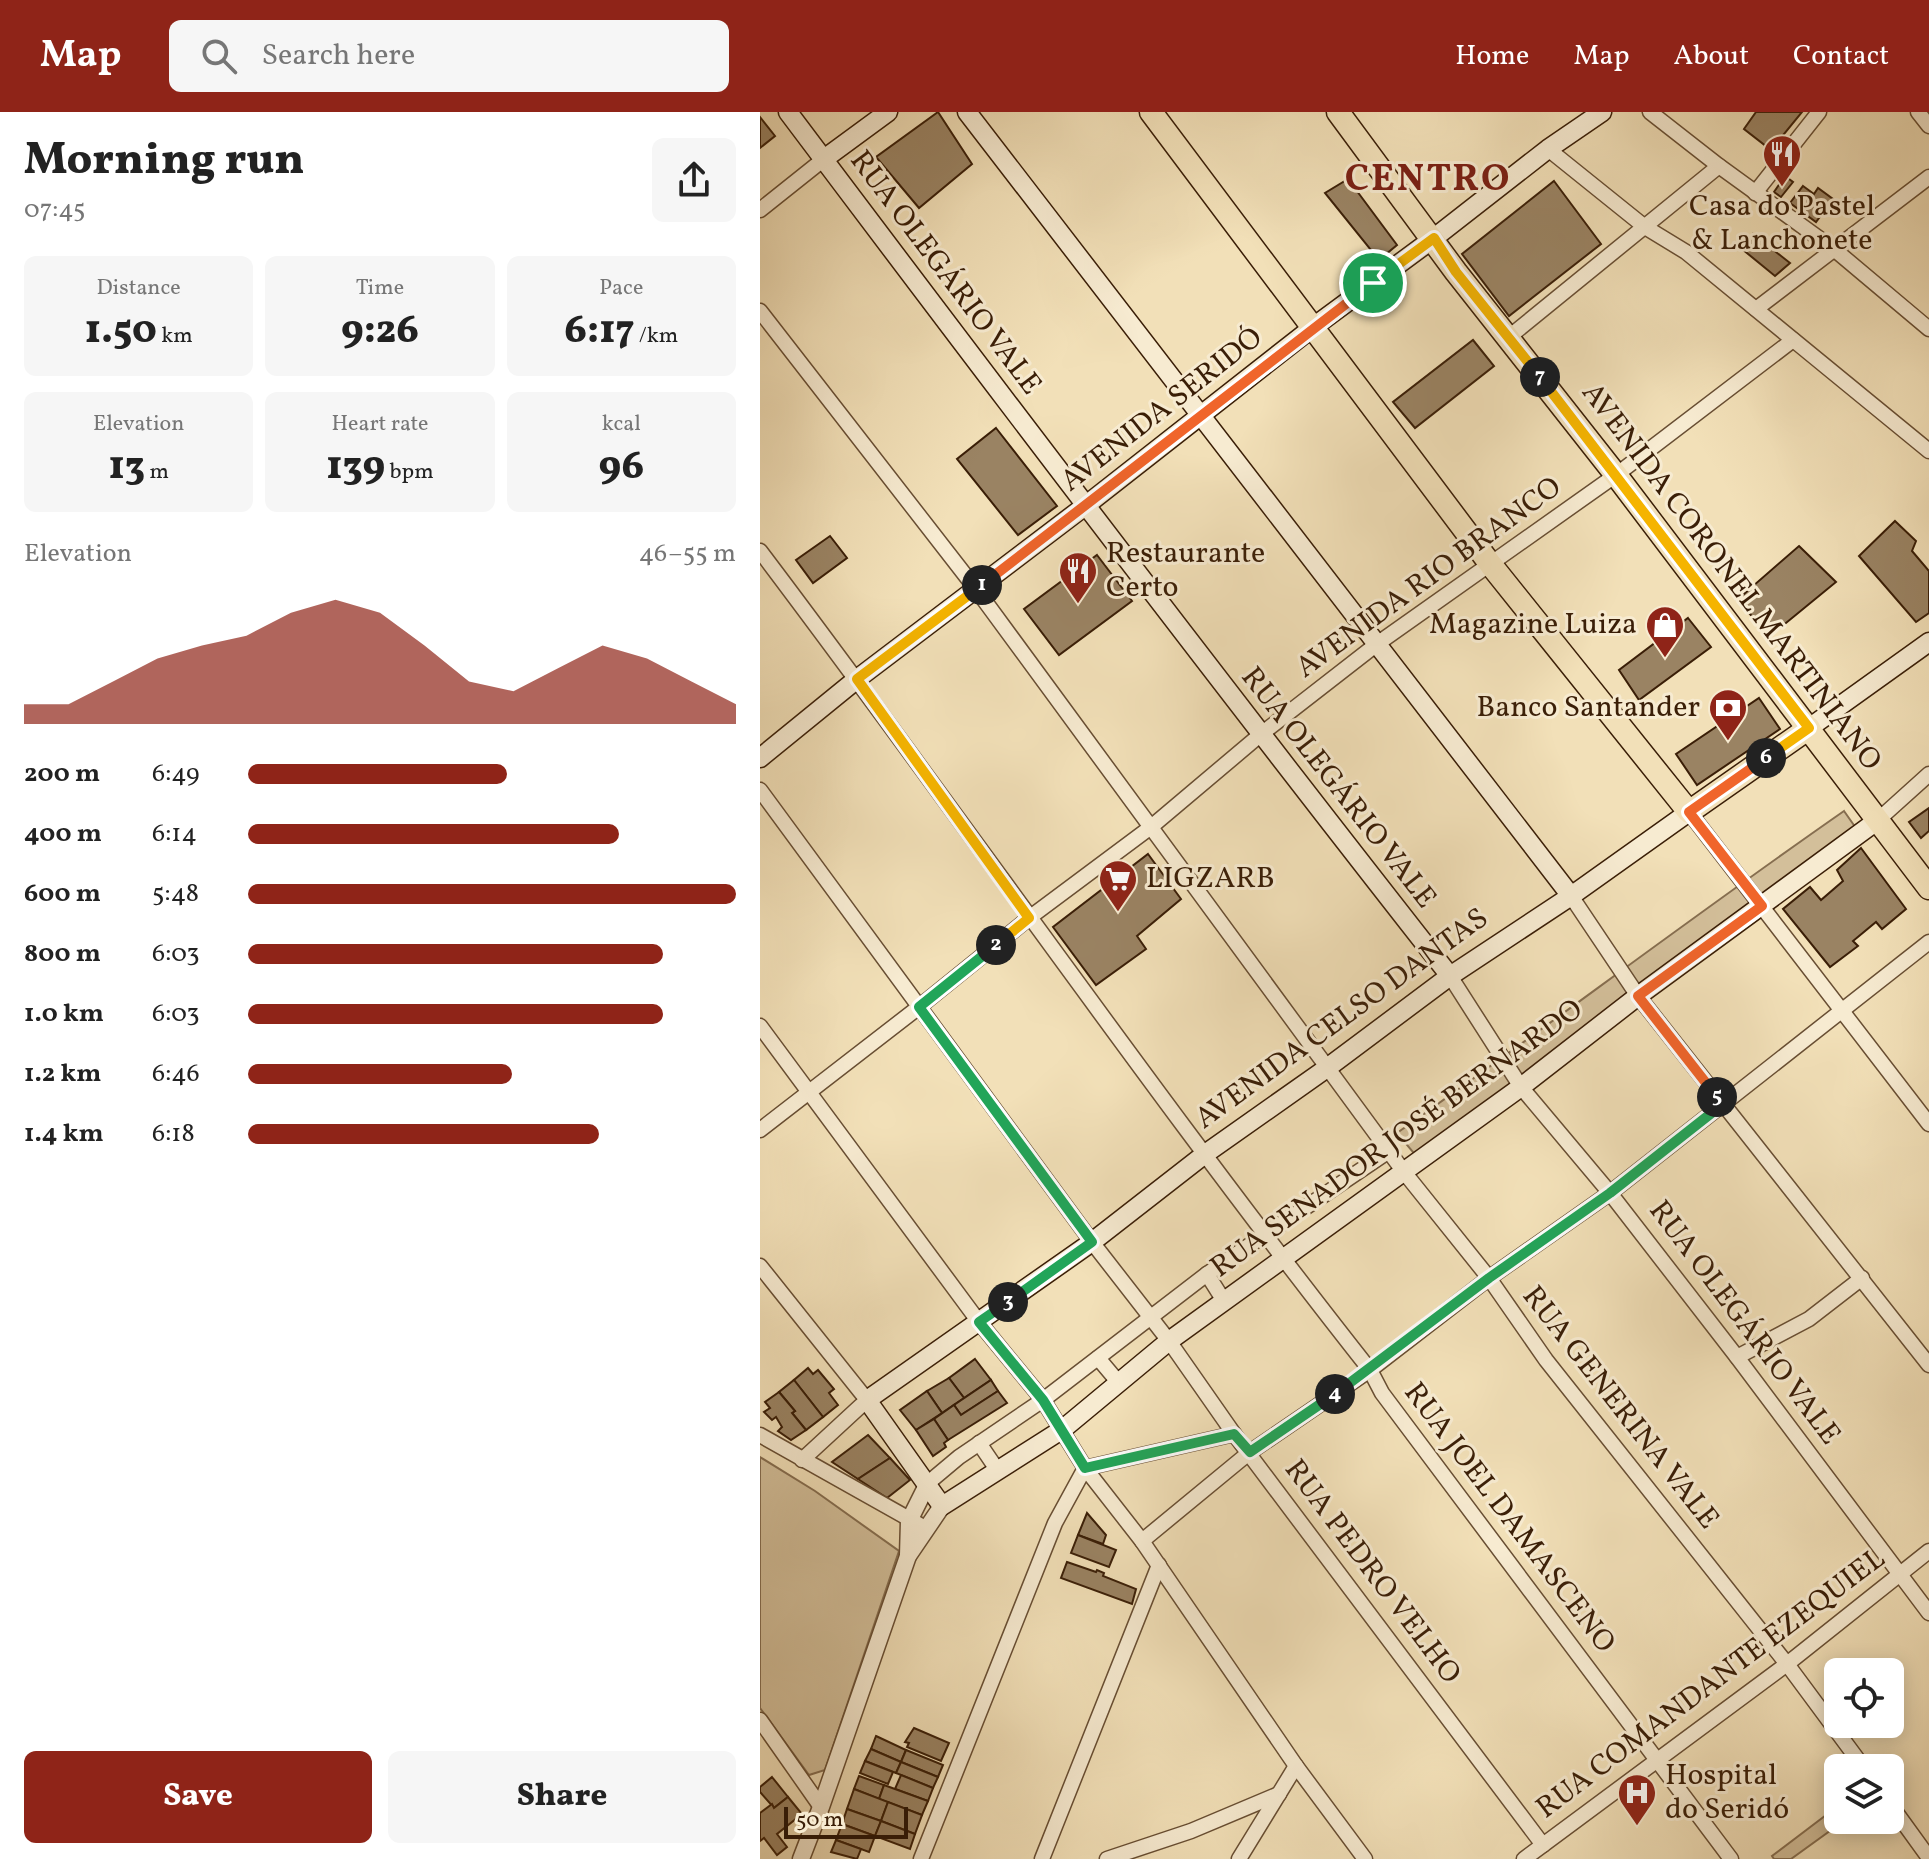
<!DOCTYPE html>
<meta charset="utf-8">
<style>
body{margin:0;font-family:Vollkorn,serif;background:#f6f6f6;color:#222;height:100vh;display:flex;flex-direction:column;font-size:30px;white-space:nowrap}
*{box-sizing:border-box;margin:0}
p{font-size:26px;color:#767676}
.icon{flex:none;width:44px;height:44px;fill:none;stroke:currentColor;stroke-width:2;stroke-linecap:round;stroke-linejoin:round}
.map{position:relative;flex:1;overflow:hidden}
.side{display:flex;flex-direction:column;background:#fff;width:760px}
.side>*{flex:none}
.controls{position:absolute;left:1064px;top:1546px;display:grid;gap:16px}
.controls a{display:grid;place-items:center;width:80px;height:80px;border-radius:12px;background:#fff;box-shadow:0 4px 20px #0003;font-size:40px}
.scale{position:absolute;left:24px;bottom:20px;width:124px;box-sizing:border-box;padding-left:8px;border:4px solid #3a1e07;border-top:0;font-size:22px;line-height:28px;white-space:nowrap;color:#3a1e07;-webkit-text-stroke:6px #f7ebd1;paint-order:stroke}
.pin{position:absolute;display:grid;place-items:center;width:68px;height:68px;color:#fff;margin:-34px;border:4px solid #fff;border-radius:50%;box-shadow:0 2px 8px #0007}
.km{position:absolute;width:40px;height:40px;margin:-20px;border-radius:50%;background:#222;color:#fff;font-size:22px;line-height:40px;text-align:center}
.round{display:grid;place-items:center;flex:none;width:84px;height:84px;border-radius:12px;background:#f6f6f6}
.head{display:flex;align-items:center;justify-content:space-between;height:136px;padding:0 24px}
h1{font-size:44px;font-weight:800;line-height:60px}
.stats{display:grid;grid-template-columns:repeat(3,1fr);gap:12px;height:136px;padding:8px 24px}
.stats div{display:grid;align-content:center;border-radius:12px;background:#f6f6f6;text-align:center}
.stats b{font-size:40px;font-weight:800}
.stats small{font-size:22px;font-weight:400}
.stats p{font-size:22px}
.chart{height:224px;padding:16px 24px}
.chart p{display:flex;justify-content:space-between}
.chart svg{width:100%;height:144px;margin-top:8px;fill:#8f2418;opacity:.7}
.action{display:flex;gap:16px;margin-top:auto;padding:16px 24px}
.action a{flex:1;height:92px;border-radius:12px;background:#8f2418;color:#fff;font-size:32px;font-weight:800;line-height:92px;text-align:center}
.action a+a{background:#f6f6f6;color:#222}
ul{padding:0 24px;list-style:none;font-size:26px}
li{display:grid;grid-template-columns:128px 96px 1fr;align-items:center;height:60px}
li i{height:20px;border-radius:10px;background:#8f2418}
header{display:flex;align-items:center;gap:48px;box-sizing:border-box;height:112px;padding:0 40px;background:#8f2418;color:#fff}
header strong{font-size:38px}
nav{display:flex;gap:44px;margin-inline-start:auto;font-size:28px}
.search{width:560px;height:72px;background:#f6f6f6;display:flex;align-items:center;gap:20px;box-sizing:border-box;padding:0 28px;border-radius:12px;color:#767676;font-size:30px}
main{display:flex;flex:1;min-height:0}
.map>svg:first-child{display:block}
.green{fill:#d3bf9a;stroke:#866e50;stroke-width:2}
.building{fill:#9a8363;stroke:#3a1e07;stroke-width:2}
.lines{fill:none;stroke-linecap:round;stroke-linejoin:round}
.minor-casing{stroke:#684e33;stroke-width:17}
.tertiary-casing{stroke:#684e33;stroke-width:19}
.secondary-casing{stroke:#3a1e07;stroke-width:21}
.primary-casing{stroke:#3a1e07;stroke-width:25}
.minor{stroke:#f7ebd1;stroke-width:14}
.tertiary{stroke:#f7ebd1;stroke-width:16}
.secondary{stroke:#f7ebd1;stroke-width:18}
.primary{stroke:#f2e0b8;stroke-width:22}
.split-1-casing{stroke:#fff;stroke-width:16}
.split-2-casing{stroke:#fff;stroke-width:16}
.split-3-casing{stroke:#fff;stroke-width:16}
.split-4-casing{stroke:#fff;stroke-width:16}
.split-5-casing{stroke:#fff;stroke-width:16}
.split-6-casing{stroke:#fff;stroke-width:16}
.split-7-casing{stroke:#fff;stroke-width:16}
.split-8-casing{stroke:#fff;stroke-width:16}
.split-1{stroke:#f0652b;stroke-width:10}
.split-2{stroke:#f5b400;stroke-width:10}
.split-3{stroke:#22a559;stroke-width:10}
.split-4{stroke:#22a559;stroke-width:10}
.split-5{stroke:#22a559;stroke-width:10}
.split-6{stroke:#f0652b;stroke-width:10}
.split-7{stroke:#f5b400;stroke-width:10}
.split-8{stroke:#f5b400;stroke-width:10}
.labels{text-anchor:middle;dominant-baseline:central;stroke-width:6;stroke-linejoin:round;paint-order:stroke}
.poi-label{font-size:30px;fill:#3a1e07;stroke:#f7ebd1;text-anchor:start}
.street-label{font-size:30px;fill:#3a1e07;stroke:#f7ebd1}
.district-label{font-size:38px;font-weight:bold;letter-spacing:2px;fill:#7a1f14;stroke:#f7ebd1}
</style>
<header>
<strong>Map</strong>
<div class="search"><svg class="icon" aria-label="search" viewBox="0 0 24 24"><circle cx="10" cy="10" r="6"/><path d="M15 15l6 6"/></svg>Search here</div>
<nav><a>Home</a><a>Map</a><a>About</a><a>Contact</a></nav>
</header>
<main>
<section class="side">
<div class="head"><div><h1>Morning run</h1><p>07:45</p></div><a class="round"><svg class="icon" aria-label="share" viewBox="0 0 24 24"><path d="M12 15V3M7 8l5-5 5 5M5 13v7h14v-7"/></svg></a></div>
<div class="stats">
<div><p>Distance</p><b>1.50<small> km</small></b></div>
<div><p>Time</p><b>9:26</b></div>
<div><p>Pace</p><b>6:17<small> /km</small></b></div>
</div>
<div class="stats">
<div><p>Elevation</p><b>13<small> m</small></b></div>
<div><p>Heart rate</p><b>139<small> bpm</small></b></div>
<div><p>kcal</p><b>96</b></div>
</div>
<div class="chart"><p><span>Elevation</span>46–55 m</p>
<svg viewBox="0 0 160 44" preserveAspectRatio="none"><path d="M0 44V38L10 38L20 31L30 24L40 20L50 17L60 10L70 6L80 10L90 20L100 31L110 34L120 27L130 20L140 24L150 31L160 38V44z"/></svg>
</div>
<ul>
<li><b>200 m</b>6:49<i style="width:53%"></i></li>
<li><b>400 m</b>6:14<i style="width:76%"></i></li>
<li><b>600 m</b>5:48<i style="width:100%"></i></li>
<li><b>800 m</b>6:03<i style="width:85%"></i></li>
<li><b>1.0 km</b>6:03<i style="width:85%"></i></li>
<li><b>1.2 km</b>6:46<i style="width:54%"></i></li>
<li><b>1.4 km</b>6:18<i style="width:72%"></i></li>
</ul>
<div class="action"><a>Save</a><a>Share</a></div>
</section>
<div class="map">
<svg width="1169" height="1747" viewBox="0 0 1169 1747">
<rect width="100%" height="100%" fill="#f2e0b8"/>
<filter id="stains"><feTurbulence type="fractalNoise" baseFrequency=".0025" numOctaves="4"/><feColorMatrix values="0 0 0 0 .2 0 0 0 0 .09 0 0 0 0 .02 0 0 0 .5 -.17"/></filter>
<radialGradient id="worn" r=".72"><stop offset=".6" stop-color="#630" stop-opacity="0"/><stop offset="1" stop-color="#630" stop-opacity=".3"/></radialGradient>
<!-- green -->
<g class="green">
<path d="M 1084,699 L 1098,719 L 657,1045 L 637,1021 C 787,915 933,804 1084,699 Z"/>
<path d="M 0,1345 L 55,1379 L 139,1439 L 65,1658 L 49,1663 L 0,1596 Z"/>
<path d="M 1078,1694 L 1078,1708 L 1085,1708 L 1031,1747 L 1014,1747 L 1012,1744 Z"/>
</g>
<!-- building -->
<g class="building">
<path d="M 178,0 L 212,52 L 159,96 L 116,45 Z"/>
<path d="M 996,0 L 1042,0 L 1011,38 L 984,17 Z"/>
<path d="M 0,5 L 15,24 L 0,36 Z"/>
<path d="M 1025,64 L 1033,70 L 1021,85 L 1014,80 Z"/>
<path d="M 588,67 L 637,133 L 619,148 L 565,81 Z"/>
<path d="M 794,69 L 841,132 L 749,204 L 702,142 Z"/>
<path d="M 1043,74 L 1054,82 L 1058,76 L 1073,87 L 1056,110 L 1030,91 Z"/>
<path d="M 993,122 L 1030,151 L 1015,164 L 982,137 Z"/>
<path d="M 713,228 L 734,254 L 655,316 L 633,290 Z"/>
<path d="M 236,316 L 297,394 L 258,423 L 197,347 Z"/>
<path d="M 1135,409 L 1156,429 L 1152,439 L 1169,459 L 1169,501 L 1156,510 L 1099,444 Z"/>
<path d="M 70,424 L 87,446 L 53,471 L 36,448 Z"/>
<path d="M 1039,434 L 1076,470 L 1010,524 L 977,488 Z"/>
<path d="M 337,443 L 372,489 L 299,543 L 264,497 Z"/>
<path d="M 928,506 L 951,535 L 879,588 L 859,558 Z"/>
<path d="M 999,586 L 1020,617 L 937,673 L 916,642 Z"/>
<path d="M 1169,696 L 1169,719 L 1161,726 L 1149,710 Z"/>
<path d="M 1101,736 L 1146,797 L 1122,817 L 1116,810 L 1093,829 L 1098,834 L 1070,855 L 1023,797 L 1050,775 L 1061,788 L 1083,769 L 1077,758 Z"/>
<path d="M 388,742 L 421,787 L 377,824 L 386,837 L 336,873 L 293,815 Z"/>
<path d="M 215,1247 L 231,1268 L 204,1286 L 189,1266 Z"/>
<path d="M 48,1256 L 53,1262 L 58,1258 L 74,1277 L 69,1281 L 78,1293 L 63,1305 L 34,1268 Z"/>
<path d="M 189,1266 L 204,1286 L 182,1301 L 167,1279 Z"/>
<path d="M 34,1268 L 63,1305 L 46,1318 L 32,1301 L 35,1299 L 19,1280 Z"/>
<path d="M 231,1268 L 238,1279 L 201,1303 L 194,1293 Z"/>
<path d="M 167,1279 L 182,1301 L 156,1318 L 140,1298 Z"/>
<path d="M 238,1279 L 247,1291 L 188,1328 L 174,1307 L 194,1293 L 201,1303 Z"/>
<path d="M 19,1280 L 35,1299 L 32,1301 L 46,1318 L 31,1328 L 18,1319 L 22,1315 L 16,1305 L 12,1308 L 4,1300 L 10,1296 L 5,1290 Z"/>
<path d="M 174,1307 L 188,1328 L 184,1331 L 186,1335 L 173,1344 L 156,1318 Z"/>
<path d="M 108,1323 L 130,1346 L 98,1367 L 72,1350 Z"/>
<path d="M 130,1346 L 150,1368 L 127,1386 L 98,1367 Z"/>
<path d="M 327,1401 L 346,1423 L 343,1432 L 318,1423 Z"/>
<path d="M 318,1423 L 356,1438 L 349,1455 L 311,1441 Z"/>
<path d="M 307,1450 L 336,1460 L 337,1458 L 344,1461 L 343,1464 L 376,1477 L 372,1492 L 301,1466 Z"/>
<path d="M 154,1616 L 189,1631 L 181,1649 L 147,1635 L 149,1631 L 145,1630 Z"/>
<path d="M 116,1624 L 146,1638 L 141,1650 L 111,1637 Z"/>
<path d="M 111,1637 L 141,1650 L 136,1661 L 105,1649 Z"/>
<path d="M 146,1638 L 183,1653 L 178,1665 L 141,1650 Z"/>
<path d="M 105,1649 L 133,1660 L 128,1672 L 100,1661 Z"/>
<path d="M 141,1650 L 178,1665 L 173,1676 L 136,1661 Z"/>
<path d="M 141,1663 L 173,1676 L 168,1689 L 135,1677 Z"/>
<path d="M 99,1664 L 124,1673 L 119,1687 L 94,1677 Z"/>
<path d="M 12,1665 L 28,1685 L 14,1696 L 0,1680 L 0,1675 Z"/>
<path d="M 124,1673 L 168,1689 L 162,1703 L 119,1687 Z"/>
<path d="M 94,1677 L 128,1690 L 121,1709 L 87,1697 Z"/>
<path d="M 28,1685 L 42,1702 L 17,1722 L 27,1735 L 17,1743 L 4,1726 L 0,1729 L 0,1701 L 12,1692 L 14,1696 Z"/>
<path d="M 128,1690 L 162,1703 L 155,1722 L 121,1709 Z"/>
<path d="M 87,1697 L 121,1709 L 115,1724 L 82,1712 Z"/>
<path d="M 121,1709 L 155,1722 L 150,1737 L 115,1724 Z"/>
<path d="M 82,1712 L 115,1724 L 109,1740 L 76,1728 Z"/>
<path d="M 76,1728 L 101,1737 L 97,1747 L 71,1740 Z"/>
</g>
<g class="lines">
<!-- minor casing -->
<g class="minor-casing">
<g id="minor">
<path d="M 890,0 L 959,54 L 1075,138 L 1169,217"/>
<path d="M 1158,0 L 1169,14"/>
<path d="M 788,37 L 885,115 L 926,140 L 1169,339"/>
<path d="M 995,81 L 1059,0"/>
<path d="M 0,98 L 64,47"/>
<path d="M 996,197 L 1169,65"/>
<path d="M 0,199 L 216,477 L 644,1060 L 729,1166 L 786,1248 L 1027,1552 L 1104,1656"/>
<path d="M 749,225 L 959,54"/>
<path d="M 0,439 C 205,710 399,991 610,1258 L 622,1281 L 971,1747"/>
<path d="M 0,678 L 332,1130 L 409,1229 L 474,1322 L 783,1733"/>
<path d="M 929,700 L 1169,1012"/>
<path d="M 1118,708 L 1169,662"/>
<path d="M 811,784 L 878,884 L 1169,1253"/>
<path d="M 690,864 L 761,975 L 850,1081 L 977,1245 L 1169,1501"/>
<path d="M 0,914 L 219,1210 L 283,1288 L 325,1356 L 382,1429 L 536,1654 L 605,1747"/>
<path d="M 0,1018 L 159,895 L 269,806 L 391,715 L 500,623 L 617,532 L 856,363 L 1033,228"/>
<path d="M 0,1154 L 107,1288 L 42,1348"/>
<path d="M 447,1162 L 464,1189"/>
<path d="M 977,1245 L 1049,1207 L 1102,1166"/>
<path d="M 338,1246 L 359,1271"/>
<path d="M 0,1323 L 160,1413"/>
<path d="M 219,1331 L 238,1359"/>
<path d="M 168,1371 L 199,1345 L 283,1288 L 447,1162 L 629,1039"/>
<path d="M 382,1429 L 490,1340 L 610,1258 L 729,1166 L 850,1081 L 1169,830"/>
<path d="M 0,1608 L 61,1695"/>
<path d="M 1130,1692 L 1169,1746"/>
<path d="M 161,1747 L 295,1411 L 325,1356 L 474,1322"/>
<path d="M 282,1747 L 399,1453"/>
<path d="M 347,1747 L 431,1719 L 519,1682"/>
<path d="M 479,1747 L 536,1654"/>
<path d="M 764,1747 L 1027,1552 L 1169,1439"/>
</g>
</g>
<!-- tertiary casing -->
<g class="tertiary-casing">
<g id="tertiary">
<path d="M 148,1444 L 149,1409 L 168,1371"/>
<path d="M 41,1747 L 61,1695 L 148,1444 L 182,1394"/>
</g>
</g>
<!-- secondary casing -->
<g class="secondary-casing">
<g id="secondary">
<path d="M 28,0 C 246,290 466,579 690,864"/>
<path d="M 207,0 L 811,784"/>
<path d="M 64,47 L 128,0"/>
<path d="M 1049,616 L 1169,530"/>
<path d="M 0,646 L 97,567 L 325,394 L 552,216 L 674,126 L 788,37 L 842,0"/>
<path d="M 929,700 L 811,784 L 690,864 L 567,956 L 445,1042 L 332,1130 L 107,1288 L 182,1394 L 303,1317 L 409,1229 L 761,975 L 878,884 L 1118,708"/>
</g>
</g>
<!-- primary casing -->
<g class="primary-casing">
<g id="primary">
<path d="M 391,0 L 731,453 L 929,700 L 1049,616"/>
<path d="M 578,0 L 696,160 L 856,363 L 1169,776"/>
</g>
</g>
<!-- minor -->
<use href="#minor" class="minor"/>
<!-- tertiary -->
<use href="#tertiary" class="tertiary"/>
<!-- secondary -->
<use href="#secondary" class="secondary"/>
<!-- primary -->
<use href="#primary" class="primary"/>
</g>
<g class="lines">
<!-- split-1 casing -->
<g class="split-1-casing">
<path id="split-1" d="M 222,473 L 613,171"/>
</g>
<!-- split-2 casing -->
<g class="split-2-casing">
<path id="split-2" d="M 222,473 L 97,567 L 269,806 L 236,833"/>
</g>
<!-- split-3 casing -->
<g class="split-3-casing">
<path id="split-3" d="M 236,833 L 159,895 L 332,1130 L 248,1190"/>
</g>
<!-- split-4 casing -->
<g class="split-4-casing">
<path id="split-4" d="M 248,1190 L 219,1210 L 283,1288 L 325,1356 L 474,1322 L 490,1340 L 575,1282"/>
</g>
<!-- split-5 casing -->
<g class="split-5-casing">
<path id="split-5" d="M 575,1282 L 729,1166 L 850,1081 L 963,992 L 957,985"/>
</g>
<!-- split-6 casing -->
<g class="split-6-casing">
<path id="split-6" d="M 957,985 L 878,884 L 1002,794 L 929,700 L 1006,646"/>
</g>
<!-- split-7 casing -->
<g class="split-7-casing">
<path id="split-7" d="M 780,265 L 1049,616 L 1006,646"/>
</g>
<!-- split-8 casing -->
<g class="split-8-casing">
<path id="split-8" d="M 613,171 L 674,126 L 696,160 L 780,265"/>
</g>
<!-- split-1 -->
<use href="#split-1" class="split-1"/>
<!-- split-2 -->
<use href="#split-2" class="split-2"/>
<!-- split-3 -->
<use href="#split-3" class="split-3"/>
<!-- split-4 -->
<use href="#split-4" class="split-4"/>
<!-- split-5 -->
<use href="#split-5" class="split-5"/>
<!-- split-6 -->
<use href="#split-6" class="split-6"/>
<!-- split-7 -->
<use href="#split-7" class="split-7"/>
<!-- split-8 -->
<use href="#split-8" class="split-8"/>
</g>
<!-- icons -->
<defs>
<g id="restaurant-pin" transform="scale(2)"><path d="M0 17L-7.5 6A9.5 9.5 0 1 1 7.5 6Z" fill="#8f2418" stroke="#f7ebd1"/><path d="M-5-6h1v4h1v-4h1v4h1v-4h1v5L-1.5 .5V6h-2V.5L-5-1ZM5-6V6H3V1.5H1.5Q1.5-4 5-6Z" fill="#fff"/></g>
<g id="shop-pin" transform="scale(2)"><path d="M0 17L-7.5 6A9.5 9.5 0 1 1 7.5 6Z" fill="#8f2418" stroke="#f7ebd1"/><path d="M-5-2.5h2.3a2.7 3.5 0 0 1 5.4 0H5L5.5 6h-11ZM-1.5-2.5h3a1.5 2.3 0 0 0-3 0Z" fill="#fff"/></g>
<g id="bank-pin" transform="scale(2)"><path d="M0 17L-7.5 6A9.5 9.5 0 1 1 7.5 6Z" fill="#8f2418" stroke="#f7ebd1"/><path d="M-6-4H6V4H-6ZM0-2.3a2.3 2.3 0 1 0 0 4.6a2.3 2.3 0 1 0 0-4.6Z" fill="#fff"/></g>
<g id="supermarket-pin" transform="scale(2)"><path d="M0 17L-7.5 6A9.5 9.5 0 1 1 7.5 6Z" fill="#8f2418" stroke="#f7ebd1"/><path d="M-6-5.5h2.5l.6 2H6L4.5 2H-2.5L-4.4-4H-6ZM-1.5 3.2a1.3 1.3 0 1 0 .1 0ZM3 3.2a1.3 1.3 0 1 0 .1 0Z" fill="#fff"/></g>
<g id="hospital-pin" transform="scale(2)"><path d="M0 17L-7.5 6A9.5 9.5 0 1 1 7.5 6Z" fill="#8f2418" stroke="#f7ebd1"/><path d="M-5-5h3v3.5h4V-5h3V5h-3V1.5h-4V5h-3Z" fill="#fff"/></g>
</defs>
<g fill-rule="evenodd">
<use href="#restaurant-pin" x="1022" y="42"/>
<use href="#restaurant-pin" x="318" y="459"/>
<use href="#shop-pin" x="905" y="513"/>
<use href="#bank-pin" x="968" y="596"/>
<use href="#supermarket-pin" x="358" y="767"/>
<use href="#hospital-pin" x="877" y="1681"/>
</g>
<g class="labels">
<!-- poi labels -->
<g class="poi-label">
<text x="1022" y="95" text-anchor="middle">Casa do Pastel<tspan x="1022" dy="34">&amp; Lanchonete</tspan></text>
<text x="346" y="442">Restaurante<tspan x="346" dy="34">Certo</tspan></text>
<text x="877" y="513" text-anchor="end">Magazine Luiza</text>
<text x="940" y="596" text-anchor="end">Banco Santander</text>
<text x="386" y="767">LIGZARB</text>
<text x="905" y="1664">Hospital<tspan x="905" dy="34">do Seridó</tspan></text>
</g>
<!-- street labels -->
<g class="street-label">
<text transform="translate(185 161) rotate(53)">RUA OLEGÁRIO VALE</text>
<text transform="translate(402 298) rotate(-38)">AVENIDA SERIDÓ</text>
<text transform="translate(971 465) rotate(53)">AVENIDA CORONEL MARTINIANO</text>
<text transform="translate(669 466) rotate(-36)">AVENIDA RIO BRANCO</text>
<text transform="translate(578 676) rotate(52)">RUA OLEGÁRIO VALE</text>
<text transform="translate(582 907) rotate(-36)">AVENIDA CELSO DANTAS</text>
<text transform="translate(637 1027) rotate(-36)">RUA SENADOR JOSÉ BERNARDO</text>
<text transform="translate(984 1211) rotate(53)">RUA OLEGÁRIO VALE</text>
<text transform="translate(860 1296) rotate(52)">RUA GENERINA VALE</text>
<text transform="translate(749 1406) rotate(53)">RUA JOEL DAMASCENO</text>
<text transform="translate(612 1460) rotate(53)">RUA PEDRO VELHO</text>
<text transform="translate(951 1572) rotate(-37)">RUA COMANDANTE EZEQUIEL</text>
</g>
<!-- district labels -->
<g class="district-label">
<text x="668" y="68">CENTRO</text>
</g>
</g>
<rect width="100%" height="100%" filter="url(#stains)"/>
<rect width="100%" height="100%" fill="url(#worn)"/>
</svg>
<div class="controls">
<a><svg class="icon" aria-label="locate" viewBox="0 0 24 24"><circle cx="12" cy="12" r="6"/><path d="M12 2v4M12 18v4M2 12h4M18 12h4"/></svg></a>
<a><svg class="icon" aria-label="layers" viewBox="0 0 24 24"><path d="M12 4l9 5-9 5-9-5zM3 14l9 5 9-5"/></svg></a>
</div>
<div class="scale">50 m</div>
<div class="pin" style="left:613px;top:171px;background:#1e9e55"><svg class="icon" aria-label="arrive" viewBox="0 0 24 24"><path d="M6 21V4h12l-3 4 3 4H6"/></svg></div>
<b class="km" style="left:222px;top:473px">1</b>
<b class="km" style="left:236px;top:833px">2</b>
<b class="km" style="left:248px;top:1190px">3</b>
<b class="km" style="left:575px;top:1282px">4</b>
<b class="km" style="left:957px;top:985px">5</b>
<b class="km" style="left:1006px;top:646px">6</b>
<b class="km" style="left:780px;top:265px">7</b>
</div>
</main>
